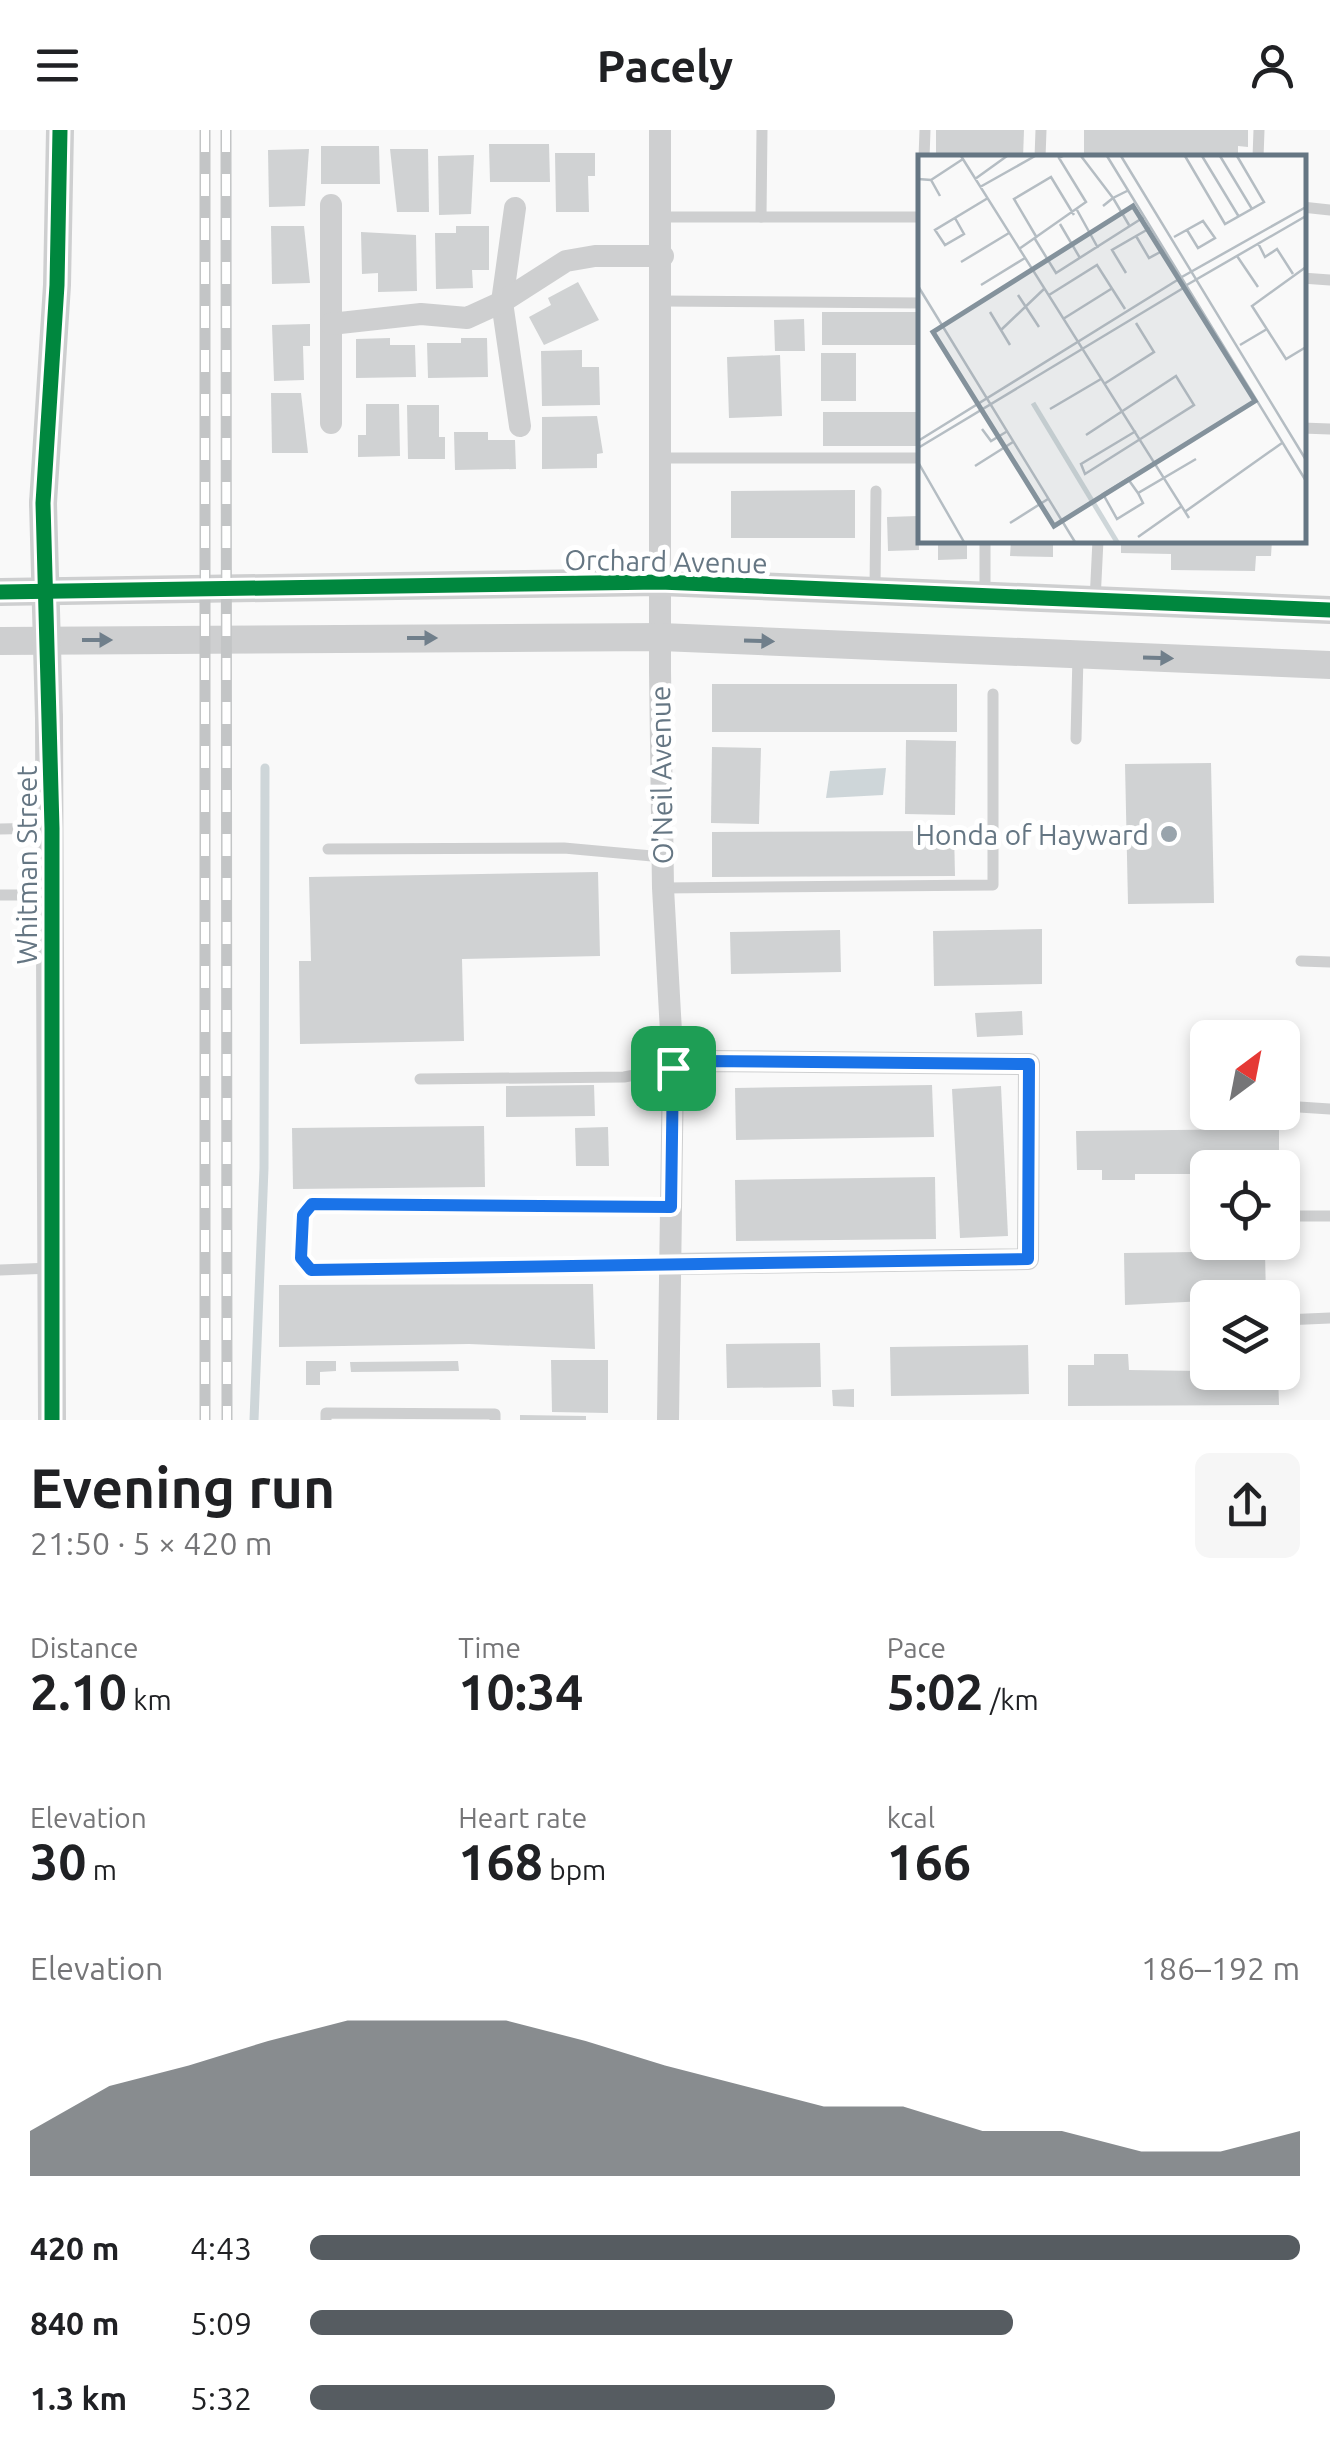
<!DOCTYPE html>
<meta charset="utf-8">
<style>
body{margin:0;font-family:Ubuntu,sans-serif;background:#f6f6f6;color:#202124;height:100vh;display:flex;flex-direction:column;font-size:38px;white-space:nowrap}
*{box-sizing:border-box;margin:0}
p{font-size:32px;color:#757577}
.icon{flex:none;width:55px;height:55px;fill:none;stroke:currentColor;stroke-width:2;stroke-linecap:round;stroke-linejoin:round}
.map{position:relative;height:1290px;overflow:hidden}
.details{display:flex;flex-direction:column;background:#fff;flex:1}
.details>*{flex:none}
.needle{width:65px;rotate:32deg}
.tools{position:absolute;left:1190px;top:890px;display:grid;gap:20px}
.tools a{display:grid;place-items:center;width:110px;height:110px;border-radius:15px;background:#fff;box-shadow:0 5px 15px #0003;font-size:50px}
.pin{position:absolute;display:grid;place-items:center;width:85px;height:85px;color:#fff;margin:-42px;border-radius:20px;box-shadow:0 5px 15px #0006}
.round{display:grid;place-items:center;flex:none;width:105px;height:105px;border-radius:15px;background:#f6f6f6}
.headline{display:flex;align-items:center;justify-content:space-between;height:170px;padding:0 30px}
h1{font-size:55px;font-weight:600;line-height:75px}
.stats{display:grid;grid-template-columns:repeat(3,1fr);gap:15px;height:170px;padding:10px 30px}
.stats div{display:grid;align-content:center}
.stats b{font-size:50px;font-weight:600}
.stats small{font-size:28px;font-weight:400}
.stats p{font-size:28px}
.chart{height:280px;padding:20px 30px}
.chart p{display:flex;justify-content:space-between}
.chart svg{width:100%;height:180px;margin-top:10px;fill:#565c61;opacity:.7}
ul{padding:0 30px;list-style:none;font-size:32px}
li{display:grid;grid-template-columns:160px 120px 1fr;align-items:center;height:75px}
li i{height:25px;border-radius:12px;background:#565c61}
header{display:flex;justify-content:space-between;align-items:center;height:130px;padding:0 30px;background:#fff;font-size:45px;font-weight:600}
.map>svg:first-child{display:block}
.water{fill:#ced6d9}
.lines{fill:none;stroke-linecap:round;stroke-linejoin:round}
.stream{stroke:#ced6d9;stroke-width:9}
.building{fill:#d0d2d3}
.service{stroke:#cecfd0;stroke-width:11}
.minor{stroke:#cecfd0;stroke-width:22}
.tertiary{stroke:#cecfd0;stroke-width:28}
.rail-casing{stroke:#c3c5c6;stroke-width:11}
.rail{stroke:#fff;stroke-width:8;stroke-dasharray:22;stroke-linecap:butt}
.tertiary-bridge{stroke:#cecfd0;stroke-width:28}
.cycleway-casing{stroke:#fff;stroke-width:21}
.cycleway{stroke:#00873e;stroke-width:15}
.oneway{fill:#707f8b}
.route-casing{stroke:#fff;stroke-width:20}
.route{stroke:#1a73e8;stroke-width:12}
.poi-dot{fill:#99a4ac;stroke:#fff;stroke-width:4}
.labels{text-anchor:middle;dominant-baseline:central;stroke-width:10;stroke-linejoin:round;paint-order:stroke}
.street-label{font-size:28px;fill:#657683;stroke:#fff}
.poi-label{font-size:28px;fill:#657683;stroke:#fff;text-anchor:end}
.inset-river{fill:none;stroke:#ced6d9;stroke-width:5}
.inset-road{fill:none;stroke:#b5bdc3;stroke-width:2.5}
.view{fill:#84929c;fill-opacity:0.15;stroke:#84929c;stroke-width:5}
.inset-edge{fill:none;stroke:#657683;stroke-width:5}
</style>
<header><svg class="icon" aria-label="menu" viewBox="0 0 24 24"><path d="M4 6h16M4 12h16M4 18h16"/></svg>Pacely<svg class="icon" aria-label="person" viewBox="0 0 24 24"><circle cx="12" cy="8" r="4"/><path d="M4 21q1-7 8-7t8 7"/></svg></header>
<div class="map">
<svg width="1330" height="1290" viewBox="0 0 1330 1290">
<rect width="100%" height="100%" fill="#f9f9f9"/>
<!-- water -->
<path class="water" d="M 886,638 L 883,665 L 826,668 L 830,641 Z"/>
<g class="lines">
<!-- stream -->
<path class="stream" d="M 254,1290 L 264,1038 L 265,638"/>
</g>
<!-- building -->
<g class="building">
<path d="M 936,0 L 1024,0 L 1023,28 L 936,28 Z"/>
<path d="M 1084,0 L 1248,0 L 1248,17 L 1238,16 L 1238,28 L 1084,28 Z"/>
<path d="M 489,14 L 549,14 L 550,52 L 490,52 Z"/>
<path d="M 321,16 L 379,16 L 380,54 L 321,54 Z"/>
<path d="M 309,19 L 305,76 L 269,77 L 268,20 Z"/>
<path d="M 390,19 L 428,19 L 429,82 L 397,82 Z"/>
<path d="M 555,23 L 595,23 L 595,46 L 588,46 L 589,82 L 556,82 Z"/>
<path d="M 474,25 L 471,84 L 439,85 L 438,26 Z"/>
<path d="M 271,96 L 304,96 L 310,153 L 272,154 Z"/>
<path d="M 456,96 L 489,96 L 489,140 L 472,140 L 473,158 L 436,159 L 435,103 L 456,103 Z"/>
<path d="M 361,102 L 416,105 L 417,161 L 378,162 L 378,143 L 362,144 Z"/>
<path d="M 578,152 L 599,190 L 544,215 L 529,187 L 551,175 L 548,168 Z"/>
<rect x="822" y="182" width="98" height="33"/>
<path d="M 804,189 L 805,221 L 775,221 L 774,190 Z"/>
<path d="M 310,194 L 310,216 L 303,216 L 304,250 L 274,251 L 272,195 Z"/>
<path d="M 390,208 L 390,215 L 415,215 L 416,247 L 356,248 L 356,209 Z"/>
<path d="M 461,208 L 487,208 L 488,247 L 428,248 L 427,213 L 461,213 Z"/>
<path d="M 582,220 L 582,237 L 599,237 L 600,275 L 542,276 L 541,221 Z"/>
<rect x="821" y="223" width="35" height="48"/>
<path d="M 780,225 L 782,286 L 729,288 L 727,227 Z"/>
<path d="M 271,263 L 301,263 L 308,323 L 272,323 Z"/>
<path d="M 366,274 L 399,274 L 400,326 L 358,327 L 358,305 L 366,305 Z"/>
<path d="M 407,275 L 439,275 L 439,307 L 445,307 L 445,329 L 408,329 Z"/>
<rect x="823" y="282" width="97" height="34"/>
<path d="M 597,286 L 603,323 L 597,324 L 597,338 L 542,339 L 542,287 Z"/>
<path d="M 454,302 L 488,302 L 488,310 L 515,310 L 516,339 L 455,340 Z"/>
<path d="M 855,360 L 855,408 L 731,408 L 731,361 Z"/>
<path d="M 918,386 L 919,420 L 888,421 L 887,387 Z"/>
<path d="M 938,410 L 967,410 L 967,429 L 938,430 Z"/>
<path d="M 1011,410 L 1053,410 L 1053,427 L 1010,426 Z"/>
<path d="M 1121,410 L 1272,410 L 1271,426 L 1256,426 L 1255,441 L 1171,440 L 1171,424 L 1121,423 Z"/>
<rect x="712" y="554" width="245" height="48"/>
<path d="M 906,610 L 956,611 L 955,685 L 905,684 Z"/>
<path d="M 712,617 L 761,618 L 759,694 L 711,693 Z"/>
<path d="M 1211,633 L 1214,773 L 1128,774 L 1125,634 Z"/>
<path d="M 954,701 L 955,746 L 712,747 L 712,702 Z"/>
<path d="M 598,742 L 600,826 L 462,829 L 464,911 L 300,914 L 299,831 L 311,831 L 309,747 Z"/>
<path d="M 1042,799 L 1042,854 L 934,856 L 933,801 Z"/>
<path d="M 840,800 L 841,842 L 731,844 L 730,802 Z"/>
<path d="M 1022,881 L 1023,905 L 977,907 L 975,883 Z"/>
<path d="M 594,955 L 595,986 L 506,987 L 506,956 Z"/>
<path d="M 932,955 L 934,1007 L 736,1010 L 735,958 Z"/>
<path d="M 1001,956 L 1008,1106 L 960,1108 L 952,959 Z"/>
<path d="M 484,996 L 485,1057 L 293,1059 L 292,998 Z"/>
<path d="M 608,997 L 609,1036 L 576,1036 L 575,998 Z"/>
<path d="M 1279,999 L 1279,1038 L 1208,1038 L 1208,1044 L 1135,1044 L 1135,1050 L 1102,1050 L 1102,1040 L 1077,1040 L 1076,1001 Z"/>
<path d="M 935,1047 L 936,1109 L 736,1111 L 735,1050 Z"/>
<path d="M 1265,1121 L 1266,1168 L 1125,1175 L 1124,1123 Z"/>
<path d="M 593,1154 L 595,1219 L 469,1214 L 279,1217 L 279,1155 Z"/>
<path d="M 820,1213 L 821,1257 L 727,1258 L 726,1214 Z"/>
<path d="M 1028,1215 L 1029,1264 L 891,1266 L 890,1217 Z"/>
<path d="M 1094,1224 L 1128,1224 L 1129,1240 L 1278,1242 L 1279,1275 L 1068,1276 L 1068,1235 L 1094,1235 Z"/>
<path d="M 551,1230 L 608,1230 L 608,1283 L 552,1282 Z"/>
<path d="M 306,1231 L 336,1231 L 336,1241 L 320,1242 L 320,1255 L 306,1255 Z"/>
<path d="M 458,1231 L 459,1241 L 351,1242 L 350,1232 Z"/>
<path d="M 854,1259 L 854,1277 L 833,1276 L 832,1260 Z"/>
<path d="M 520,1285 L 586,1286 L 586,1290 L 520,1290 Z"/>
</g>
<g class="lines">
<!-- service -->
<g class="service">
<path d="M 762,0 L 761,87 L 920,87"/>
<path d="M 924,28 L 925,0"/>
<path d="M 1040,28 L 1041,0"/>
<path d="M 1258,28 L 1259,0"/>
<path d="M 1302,77 L 1330,80"/>
<path d="M 661,87 L 761,87"/>
<path d="M 1302,148 L 1330,150"/>
<path d="M 662,171 L 920,173"/>
<path d="M 1302,298 L 1330,299"/>
<path d="M 659,328 L 920,328"/>
<path d="M 985,410 L 985,466"/>
<path d="M 875,458 L 876,361"/>
<path d="M 1095,471 L 1098,410"/>
<path d="M 1076,609 L 1078,525"/>
<path d="M 0,699 L 47,698"/>
<path d="M 328,719 L 564,718 L 663,727"/>
<path d="M 663,758 L 993,755 L 993,564"/>
<path d="M 0,765 L 51,765"/>
<path d="M 1301,831 L 1330,832"/>
<path d="M 420,949 L 624,947 L 673,938"/>
<path d="M 1299,977 L 1330,979"/>
<path d="M 1300,1086 L 1330,1086"/>
<path d="M 669,1134 L 311,1140 L 301,1128 L 303,1085 L 312,1075 L 671,1077"/>
<path d="M 0,1140 L 52,1138"/>
<path d="M 1284,1190 L 1330,1188"/>
<path d="M 326,1290 L 326,1283 L 495,1284 L 495,1290"/>
</g>
<!-- minor -->
<g class="minor">
<path d="M 660,0 L 660,541 L 663,758 L 673,938 L 668,1290"/>
<path d="M 331,75 L 331,293"/>
<path d="M 515,78 L 502,172 L 520,296"/>
<path d="M 331,194 L 421,184 L 467,188 L 502,172 L 566,131 L 595,126 L 663,126"/>
<path d="M 669,1134 L 1028,1129 L 1029,934 L 700,931 L 673,938"/>
</g>
<!-- tertiary -->
<g class="tertiary">
<path d="M 43,373 L 57,155 L 60,0"/>
<path d="M 0,462 L 660,452 L 1330,480"/>
<path d="M 0,511 L 661,507 L 1330,535"/>
<path d="M 49,588 L 52,1290"/>
</g>
<!-- rail casing -->
<g class="rail-casing">
<g id="rail">
<path d="M 205,0 L 205,1290"/>
<path d="M 226,0 L 227,1290"/>
</g>
</g>
<!-- rail -->
<use href="#rail" class="rail"/>
<!-- tertiary-bridge -->
<path class="tertiary-bridge" d="M 43,373 L 49,588"/>
<!-- cycleway casing -->
<g class="cycleway-casing">
<g id="cycleway">
<path d="M 0,462 L 660,452 L 1330,480"/>
<path d="M 52,1290 L 52,698 L 43,373 L 57,155 L 60,0"/>
</g>
</g>
<!-- cycleway -->
<use href="#cycleway" class="cycleway"/>
</g>
<!-- one-way arrows -->
<defs><path id="oneway-solid" d="M-6-.8H1V-3.2L6.5 0L1 3.2V.8H-6Z" transform="scale(2.5)"/></defs>
<g class="oneway">
<use href="#oneway-solid" transform="translate(422 508)"/>
<use href="#oneway-solid" transform="translate(97 510)"/>
<use href="#oneway-solid" transform="translate(759 511) rotate(2)"/>
<use href="#oneway-solid" transform="translate(1158 528) rotate(2)"/>
</g>
<g class="lines">
<!-- route casing -->
<g class="route-casing">
<path id="route" d="M 700,931 L 1029,934 L 1028,1129 L 311,1140 L 301,1128 L 303,1085 L 312,1074 L 671,1077 L 673,938 Z"/>
</g>
<!-- route -->
<use href="#route" class="route"/>
</g>
<!-- markers -->
<circle class="poi-dot" cx="1169" cy="704" r="10"/>
<g class="labels">
<!-- street labels -->
<g class="street-label">
<text transform="translate(666 431) rotate(1)">Orchard Avenue</text>
<text transform="translate(661 645) rotate(-91)">O'Neil Avenue</text>
<text transform="translate(26 735) rotate(-90)">Whitman Street</text>
</g>
<!-- poi labels -->
<g class="poi-label">
<text x="1149" y="704">Honda of Hayward</text>
</g>
</g>
<!-- overview -->
<g transform="translate(918 25)">
<rect width="388" height="388" fill="#f9f9f9"/>
<path class="inset-river" d="M 115,248 L 199,387"/>
<path class="inset-road" d="M 43,1 L 271,363M 163,1 L 195,43 L 185,51M 189,1 L 388,326M 203,1 L 388,305M 267,1 L 307,69 L 346,47 L 319,1M 284,1 L 321,62M 302,1 L 334,54M 0,24 L 13,25 L 22,41M 57,24 L 89,1M 13,25 L 45,4M 62,32 L 117,1M 209,36 L 195,43 L 211,70M 159,55 L 180,93M 37,63 L 46,79 L 27,90 L 17,75 L 70,43M 142,69 L 162,103M 218,81 L 231,103 L 246,95M 256,82 L 285,66 L 297,83 L 280,93 L 269,75M 119,83 L 96,44 L 133,22 L 156,60M 117,84 L 138,118 L 226,62M 340,88 L 347,102 L 359,94 L 375,119M 101,94 L 168,47 L 141,3 L 145,1M 319,101 L 340,132M 43,107 L 91,78M 388,112 L 334,151 L 368,204 L 388,192M 208,118 L 194,95 L 232,73M 262,123 L 388,52M 63,130 L 107,103M 0,131 L 157,387M 267,131 L 388,61M 100,140 L 121,172M 131,140 L 179,110 L 207,154M 72,157 L 92,190M 145,164 L 193,134M 83,175 L 127,133M 322,190 L 349,174M 186,229 L 236,197 L 218,168M 132,254 L 183,224M 64,274 L 73,286 L 88,277M 168,280 L 258,221 L 276,250 L 167,319 L 163,309 L 218,276M 0,286 L 261,124M 0,293 L 267,132M 0,307 L 46,387M 57,311 L 95,287M 220,338 L 225,348 L 199,364 L 185,339 L 210,324 L 220,338 L 278,304M 268,356 L 364,288M 92,368 L 130,344M 220,382 L 264,351"/>
<path class="view" d="M 215,51 L 337,246 L 136,371 L 15,177 Z"/>
<rect width="388" height="388" class="inset-edge"/>
</g>
</svg>
<div class="tools">
<a><svg class="needle" viewBox="-14 -14 28 28"><path d="M0-13l5 13h-10z" fill="#e53935"/><path d="M0 13l5-13h-10z" fill="#757577"/></svg></a>
<a><svg class="icon" aria-label="locate" viewBox="0 0 24 24"><circle cx="12" cy="12" r="6"/><path d="M12 2v4M12 18v4M2 12h4M18 12h4"/></svg></a>
<a><svg class="icon" aria-label="layers" viewBox="0 0 24 24"><path d="M12 4l9 5-9 5-9-5zM3 14l9 5 9-5"/></svg></a>
</div>
<div class="pin" style="left:673px;top:938px;background:#1e9e55"><svg class="icon" aria-label="arrive" viewBox="0 0 24 24"><path d="M6 21V4h12l-3 4 3 4H6"/></svg></div>
</div>
<section class="details">
<div class="headline"><div><h1>Evening run</h1><p>21:50 · 5 × 420 m</p></div><a class="round"><svg class="icon" aria-label="share" viewBox="0 0 24 24"><path d="M12 15V3M7 8l5-5 5 5M5 13v7h14v-7"/></svg></a></div>
<div class="stats">
<div><p>Distance</p><b>2.10<small> km</small></b></div>
<div><p>Time</p><b>10:34</b></div>
<div><p>Pace</p><b>5:02<small> /km</small></b></div>
</div>
<div class="stats">
<div><p>Elevation</p><b>30<small> m</small></b></div>
<div><p>Heart rate</p><b>168<small> bpm</small></b></div>
<div><p>kcal</p><b>166</b></div>
</div>
<div class="chart"><p><span>Elevation</span>186–192 m</p>
<svg viewBox="0 0 160 44" preserveAspectRatio="none"><path d="M0 44V33L10 22L20 17L30 11L40 6L50 6L60 6L70 11L80 17L90 22L100 27L110 27L120 33L130 33L140 38L150 38L160 33V44z"/></svg>
</div>
<ul>
<li><b>420 m</b>4:43<i style="width:100%"></i></li>
<li><b>840 m</b>5:09<i style="width:71%"></i></li>
<li><b>1.3 km</b>5:32<i style="width:53%"></i></li>
</ul>
</section>
